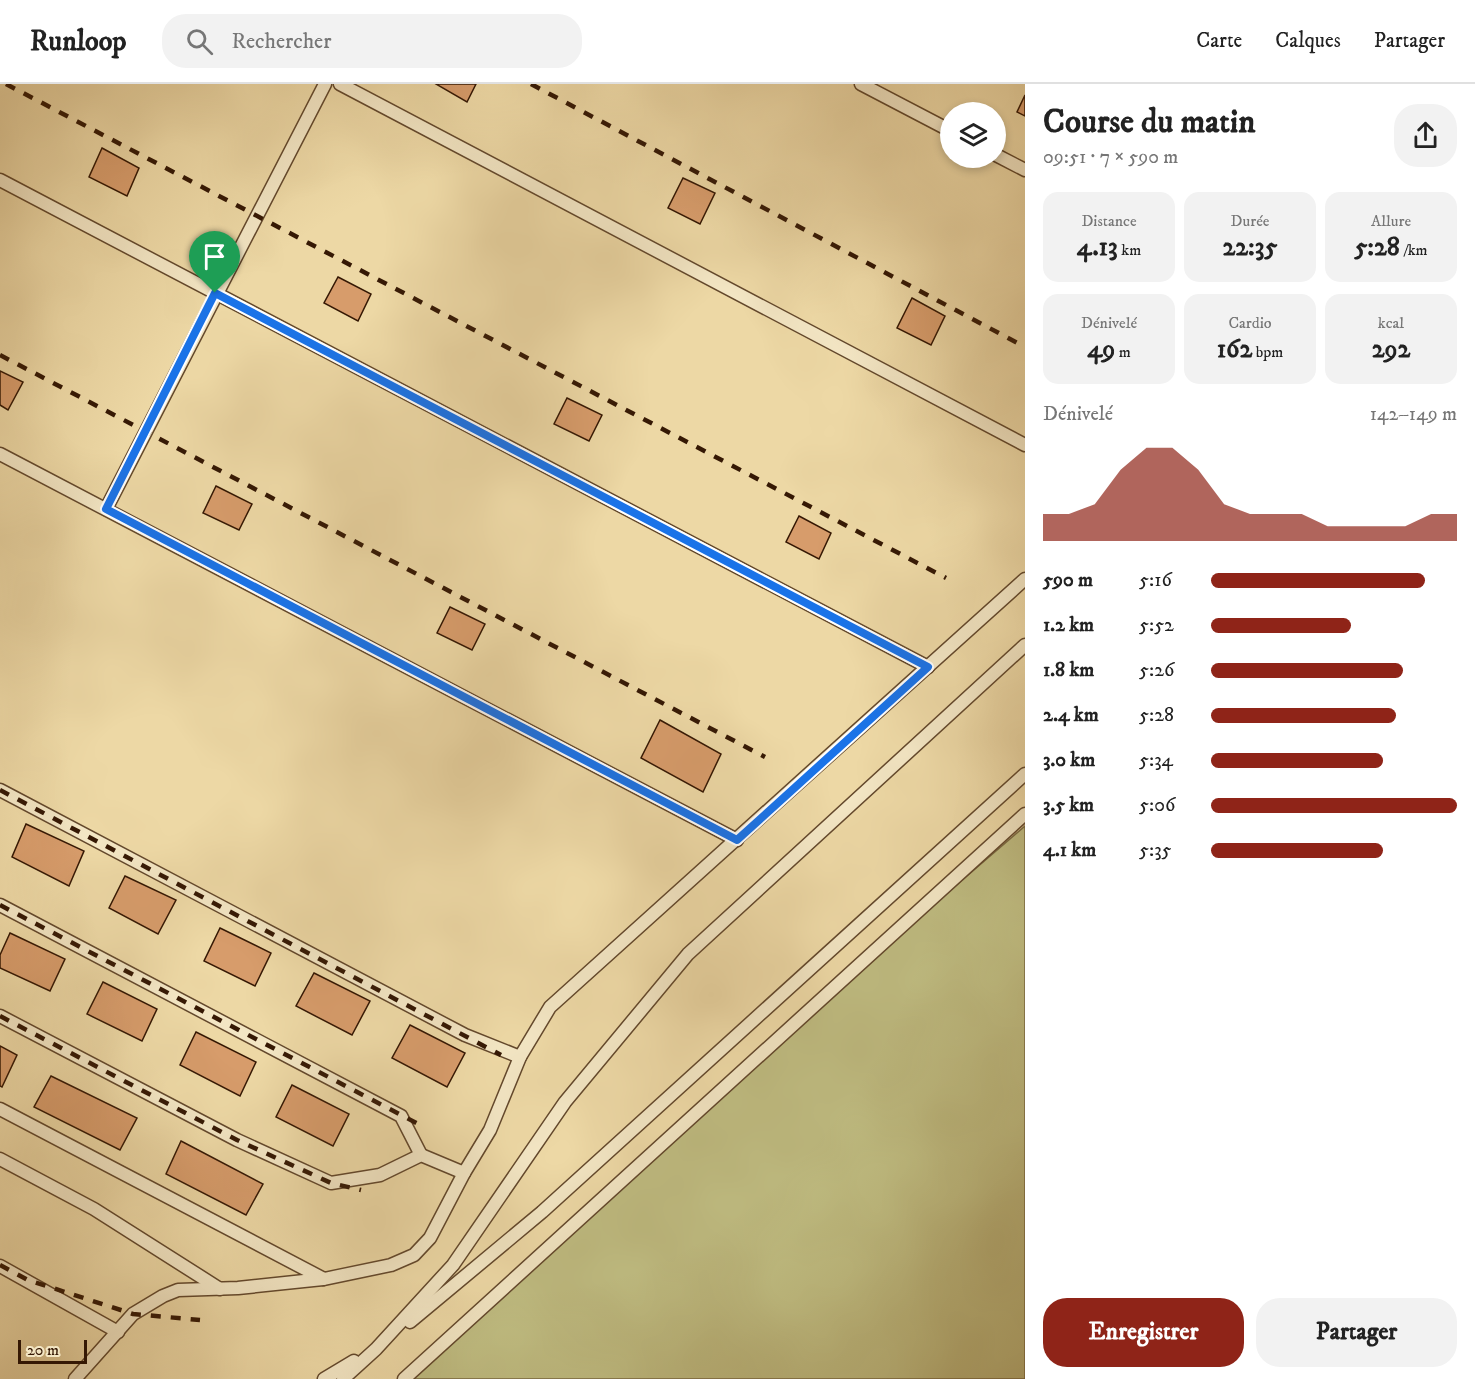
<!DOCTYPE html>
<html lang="fr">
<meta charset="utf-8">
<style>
body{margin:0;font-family:"IM FELL DW Pica",serif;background:#f2f2f2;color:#222;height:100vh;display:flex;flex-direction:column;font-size:22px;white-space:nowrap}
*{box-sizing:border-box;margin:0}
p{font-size:20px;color:#767676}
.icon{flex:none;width:33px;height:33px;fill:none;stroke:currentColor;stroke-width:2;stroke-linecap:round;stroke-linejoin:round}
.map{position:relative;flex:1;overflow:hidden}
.panel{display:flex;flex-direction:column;background:#fff;width:450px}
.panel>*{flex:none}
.tools{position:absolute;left:940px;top:18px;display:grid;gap:12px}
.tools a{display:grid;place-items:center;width:66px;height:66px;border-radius:50%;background:#fff;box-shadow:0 3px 9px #0003;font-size:30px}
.scale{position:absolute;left:18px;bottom:15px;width:69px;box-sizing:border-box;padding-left:6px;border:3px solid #351804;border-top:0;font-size:16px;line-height:21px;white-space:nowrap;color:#351804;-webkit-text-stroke:4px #f3e6c4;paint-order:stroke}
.pin{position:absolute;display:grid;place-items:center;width:51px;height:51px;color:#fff;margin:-62px -26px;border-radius:50% 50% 50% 0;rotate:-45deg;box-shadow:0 0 6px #0007}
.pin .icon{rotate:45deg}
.round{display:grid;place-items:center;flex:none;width:63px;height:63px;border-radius:24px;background:#f2f2f2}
.headline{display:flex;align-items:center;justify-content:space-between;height:102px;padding:0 18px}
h1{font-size:33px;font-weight:700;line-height:45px}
.stats{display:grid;grid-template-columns:repeat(3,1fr);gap:9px;height:102px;padding:6px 18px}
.stats div{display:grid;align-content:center;border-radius:15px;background:#f2f2f2;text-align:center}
.stats b{font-size:26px;font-weight:700}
.stats small{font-size:16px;font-weight:400}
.stats p{font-size:16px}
.chart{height:168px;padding:12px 18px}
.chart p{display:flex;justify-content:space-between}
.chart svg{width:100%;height:108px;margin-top:6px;fill:#8f2418;opacity:.7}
.action{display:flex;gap:12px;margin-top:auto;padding:12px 18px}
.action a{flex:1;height:69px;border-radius:24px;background:#8f2418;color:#fff;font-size:24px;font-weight:700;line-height:69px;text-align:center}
.action a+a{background:#f2f2f2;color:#222}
ul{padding:0 18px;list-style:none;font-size:20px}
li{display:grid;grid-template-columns:96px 72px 1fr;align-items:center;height:45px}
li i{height:15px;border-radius:8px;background:#8f2418}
header{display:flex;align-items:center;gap:36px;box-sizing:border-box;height:84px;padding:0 30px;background:#fff;border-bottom:2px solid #e0e0e0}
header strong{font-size:28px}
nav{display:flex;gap:33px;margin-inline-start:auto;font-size:21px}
.search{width:420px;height:54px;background:#f2f2f2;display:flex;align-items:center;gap:15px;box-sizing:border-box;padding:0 21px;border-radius:24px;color:#767676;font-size:22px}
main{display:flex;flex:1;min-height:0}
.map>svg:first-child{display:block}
.green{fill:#bfbc81;stroke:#7a6a42;stroke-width:1.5}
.building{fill:#d79c6b;stroke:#351804;stroke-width:1.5}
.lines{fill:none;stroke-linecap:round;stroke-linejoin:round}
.service-casing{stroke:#63482c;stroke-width:15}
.service{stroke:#f3e6c4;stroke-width:12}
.rail{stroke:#351804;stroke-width:4.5;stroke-dasharray:10 10;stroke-linecap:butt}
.route-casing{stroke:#fff;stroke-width:12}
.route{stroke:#1a73e8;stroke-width:8}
</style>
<header>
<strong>Runloop</strong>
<div class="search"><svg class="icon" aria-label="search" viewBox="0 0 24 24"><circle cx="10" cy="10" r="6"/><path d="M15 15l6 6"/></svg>Rechercher</div>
<nav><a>Carte</a><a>Calques</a><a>Partager</a></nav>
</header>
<main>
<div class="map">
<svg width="1025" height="1295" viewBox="0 0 1025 1295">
<rect width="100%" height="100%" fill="#edd8a5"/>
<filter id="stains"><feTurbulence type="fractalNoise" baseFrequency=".00333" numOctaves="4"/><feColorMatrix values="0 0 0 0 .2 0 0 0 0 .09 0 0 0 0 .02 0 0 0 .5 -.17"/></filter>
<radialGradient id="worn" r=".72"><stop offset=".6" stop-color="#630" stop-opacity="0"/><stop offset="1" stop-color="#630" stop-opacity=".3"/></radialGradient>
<!-- green -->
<path class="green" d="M 1025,742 L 1025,1295 L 412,1295 L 783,950 Z"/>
<!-- building -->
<g class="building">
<path d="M 436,0 L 476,0 L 467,18 Z"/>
<path d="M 1025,11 L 1025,32 L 1017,28 Z"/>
<path d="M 102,64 L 139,84 L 127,112 L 89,93 Z"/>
<path d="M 683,94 L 715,109 L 700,140 L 668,124 Z"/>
<path d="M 338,193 L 371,210 L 358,237 L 324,219 Z"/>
<path d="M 912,214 L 945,232 L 931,261 L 897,244 Z"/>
<path d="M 0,287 L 23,298 L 8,326 L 0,321 Z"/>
<path d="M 567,314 L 602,331 L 589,357 L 554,340 Z"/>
<path d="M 216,402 L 252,420 L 239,446 L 203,429 Z"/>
<path d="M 799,432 L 831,449 L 819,475 L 786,458 Z"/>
<path d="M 450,523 L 485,540 L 472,566 L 437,549 Z"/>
<path d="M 660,636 L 721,670 L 703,708 L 641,674 Z"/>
<path d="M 26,740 L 84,767 L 69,802 L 12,773 Z"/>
<path d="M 125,792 L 176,816 L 158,850 L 109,824 Z"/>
<path d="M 220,844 L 271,869 L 255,902 L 204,877 Z"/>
<path d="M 10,849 L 65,875 L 50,907 L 0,884 L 0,871 Z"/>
<path d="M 314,889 L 370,917 L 352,951 L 296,922 Z"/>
<path d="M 103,898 L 157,925 L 142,957 L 87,930 Z"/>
<path d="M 410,941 L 465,969 L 447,1003 L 392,974 Z"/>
<path d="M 196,948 L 256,978 L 240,1012 L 180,981 Z"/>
<path d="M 0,962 L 17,971 L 2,1003 L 0,1002 Z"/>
<path d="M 51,992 L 137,1034 L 120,1066 L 34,1023 Z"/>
<path d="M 292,1001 L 349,1030 L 333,1062 L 276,1033 Z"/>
<path d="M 181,1057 L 263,1100 L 246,1131 L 166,1090 Z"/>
</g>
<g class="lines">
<!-- service casing -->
<g class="service-casing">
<g id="service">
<path d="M 340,0 L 1025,361"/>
<path d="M 861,0 L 951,47"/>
<path d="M 996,71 L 1025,86"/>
<path d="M 0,96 L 928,583"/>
<path d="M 0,370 L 737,756"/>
<path d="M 106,425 L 325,0"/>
<path d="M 0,706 L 465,951 L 520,973"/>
<path d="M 0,821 L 401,1032 L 421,1071"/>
<path d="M 0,932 L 237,1056 L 331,1099 L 380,1091 L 421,1071 L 464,1089 L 490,1046 L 520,973 L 550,923 L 1025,495"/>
<path d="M 0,1025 L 324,1195 L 391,1181 L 414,1171 L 430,1154 L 464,1089"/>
<path d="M 0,1075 L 94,1125 L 220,1205"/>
<path d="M 0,1182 L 118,1248"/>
<path d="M 410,1238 L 542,1128 L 1025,690"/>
<path d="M 75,1295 L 133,1230 L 163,1212 L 178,1206 L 238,1204 L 323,1195"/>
<path d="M 324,1295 L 354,1277"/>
<path d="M 343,1295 L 376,1265 L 453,1181 L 565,1018 L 688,870 L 1025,561"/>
<path d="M 404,1295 L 1025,730"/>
</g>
</g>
<!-- service -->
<use href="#service" class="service"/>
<!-- rail -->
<g class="rail">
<path d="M 6,0 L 946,494"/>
<path d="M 531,0 L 1025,263"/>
<path d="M 0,271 L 765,673"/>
<path d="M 0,706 L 501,971"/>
<path d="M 0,821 L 424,1043"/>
<path d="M 0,932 L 237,1056 L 331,1099 L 361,1106"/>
<path d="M 0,1181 L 28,1196 L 133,1230 L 200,1236"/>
</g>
</g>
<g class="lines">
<!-- route casing -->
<g class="route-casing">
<path id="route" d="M 215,209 L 928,583 L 737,756 L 106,425 Z"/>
</g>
<!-- route -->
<use href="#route" class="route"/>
</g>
<rect width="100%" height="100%" filter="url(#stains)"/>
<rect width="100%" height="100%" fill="url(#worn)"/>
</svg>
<div class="tools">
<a><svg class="icon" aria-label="layers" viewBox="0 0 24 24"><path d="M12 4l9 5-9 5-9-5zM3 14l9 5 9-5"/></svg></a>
</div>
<div class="scale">20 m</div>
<div class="pin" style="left:215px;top:209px;background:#1e9e55"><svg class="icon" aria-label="arrive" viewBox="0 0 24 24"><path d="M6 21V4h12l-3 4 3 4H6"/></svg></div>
</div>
<section class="panel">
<div class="headline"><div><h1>Course du matin</h1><p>09:51 · 7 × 590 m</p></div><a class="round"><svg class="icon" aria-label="share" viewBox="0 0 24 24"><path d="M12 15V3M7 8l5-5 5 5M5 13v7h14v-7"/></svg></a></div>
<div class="stats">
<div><p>Distance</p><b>4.13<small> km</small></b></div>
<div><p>Durée</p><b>22:35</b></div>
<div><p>Allure</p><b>5:28<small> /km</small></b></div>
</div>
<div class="stats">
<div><p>Dénivelé</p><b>49<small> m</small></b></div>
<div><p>Cardio</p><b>162<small> bpm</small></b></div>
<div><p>kcal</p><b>292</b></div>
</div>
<div class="chart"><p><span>Dénivelé</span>142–149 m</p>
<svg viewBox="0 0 160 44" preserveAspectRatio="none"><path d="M0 44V33L10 33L20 29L30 15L40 6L50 6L60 15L70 29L80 33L90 33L100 33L110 38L120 38L130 38L140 38L150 33L160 33V44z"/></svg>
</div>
<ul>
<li><b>590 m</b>5:16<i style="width:87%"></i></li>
<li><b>1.2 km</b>5:52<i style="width:57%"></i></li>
<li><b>1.8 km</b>5:26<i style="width:78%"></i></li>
<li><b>2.4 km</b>5:28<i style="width:75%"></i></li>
<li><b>3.0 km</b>5:34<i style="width:70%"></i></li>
<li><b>3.5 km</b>5:06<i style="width:100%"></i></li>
<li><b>4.1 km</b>5:35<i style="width:70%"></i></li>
</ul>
<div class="action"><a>Enregistrer</a><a>Partager</a></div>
</section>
</main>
